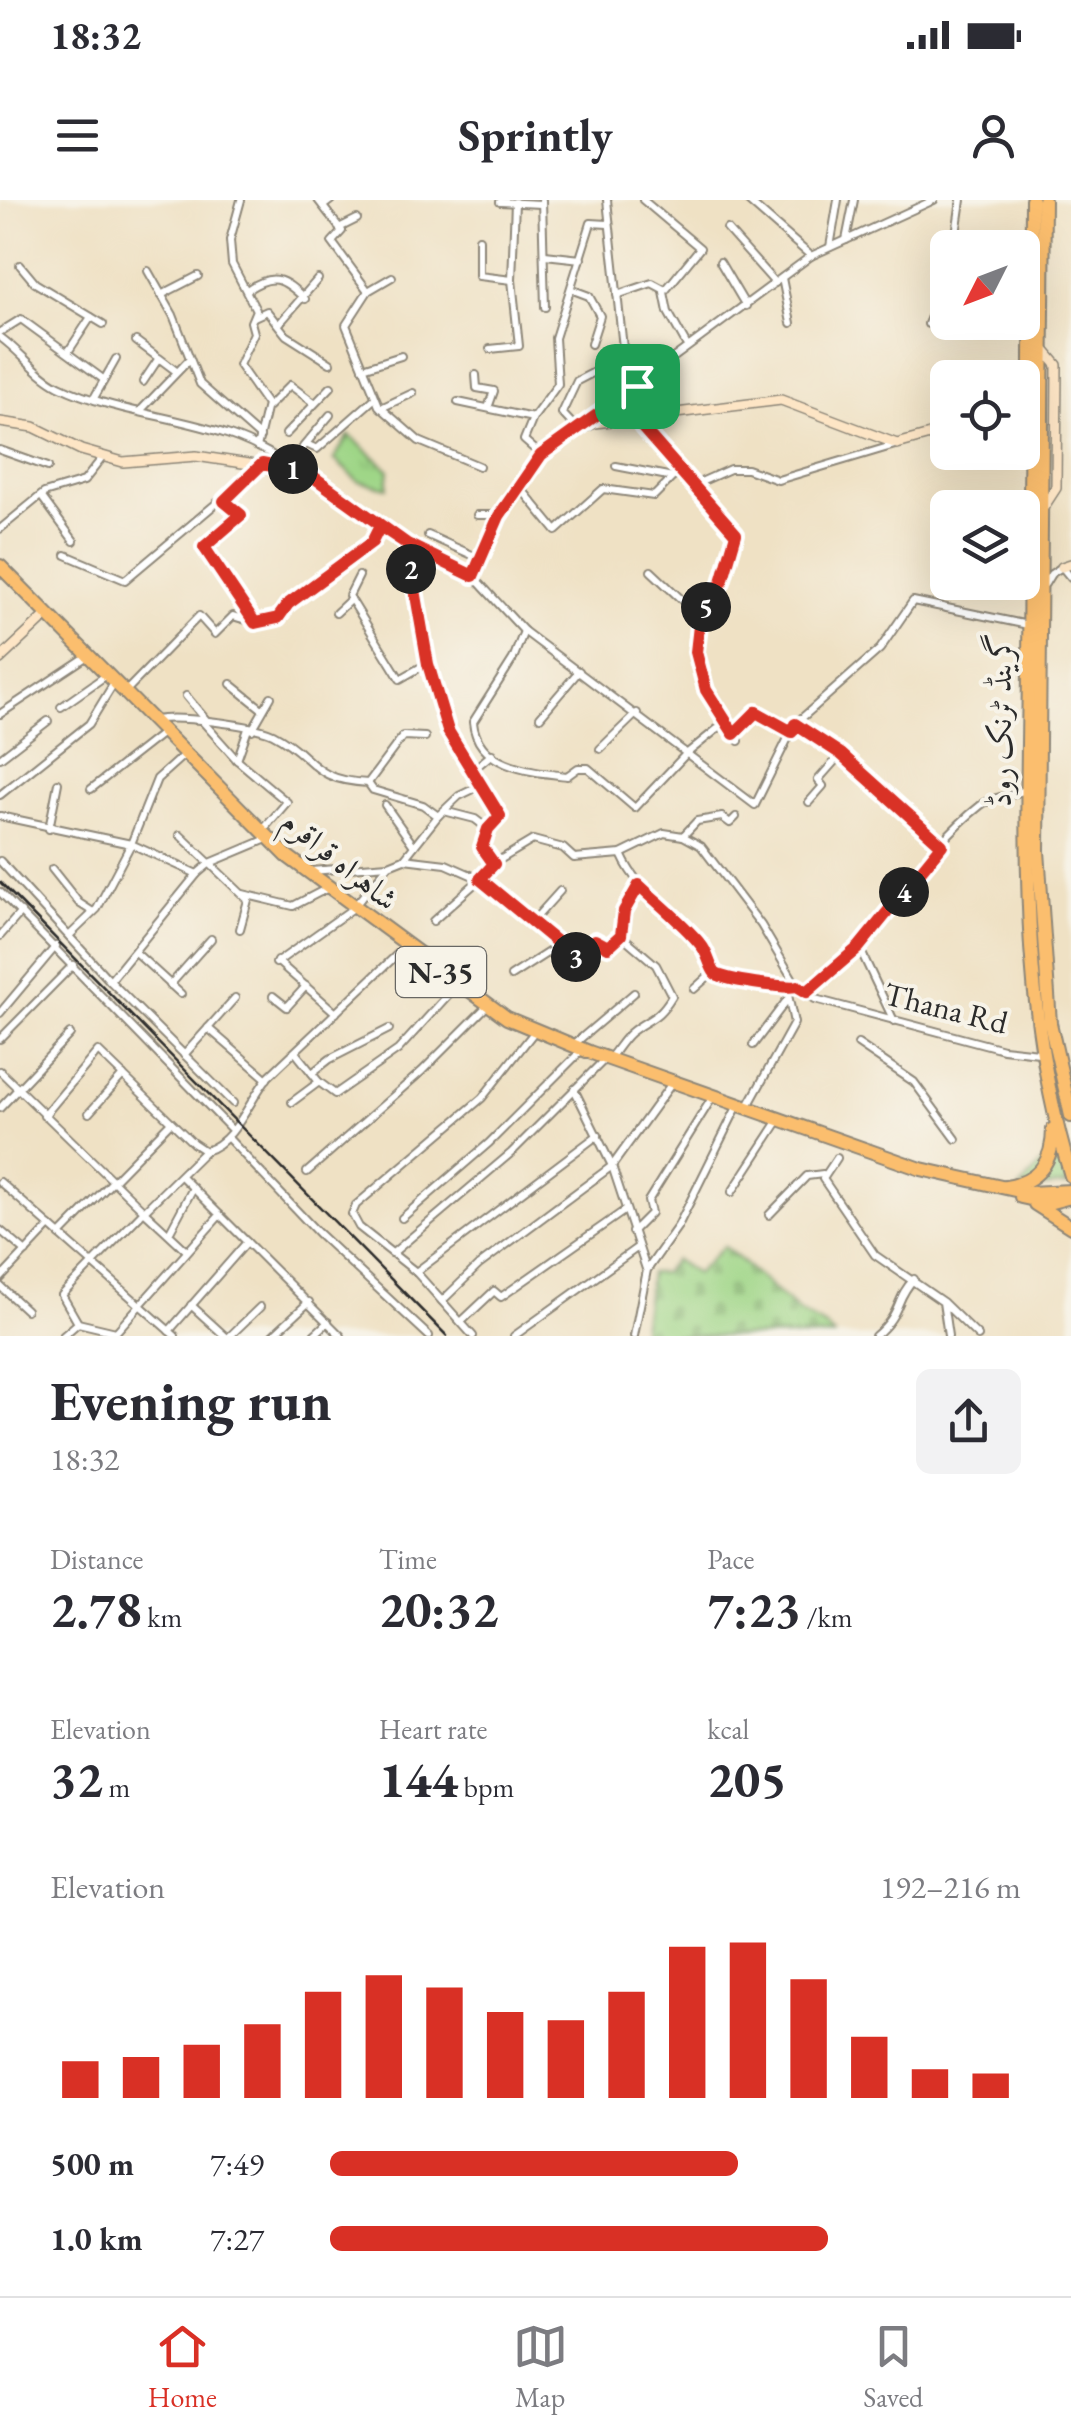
<!DOCTYPE html>
<meta charset="utf-8">
<style>
body{margin:0;font-family:"EB Garamond",Amiri,serif;background:#f2f2f3;color:#2b2b33;height:100vh;display:flex;flex-direction:column;font-size:38px;white-space:nowrap}
*{box-sizing:border-box;margin:0}
p{font-size:32px;color:#7c7c81}
.icon{flex:none;width:55px;height:55px;fill:none;stroke:currentColor;stroke-width:2;stroke-linecap:round;stroke-linejoin:round}
.map{position:relative;height:1136px;overflow:hidden}
.sheet{display:flex;flex-direction:column;background:#fff;flex:1}
.sheet>*{flex:none}
.needle{width:65px;rotate:228deg}
.buttons{position:absolute;left:930px;top:30px;display:grid;gap:20px}
.buttons a{display:grid;place-items:center;width:110px;height:110px;border-radius:15px;background:#fff;box-shadow:0 10px 40px #0002;font-size:50px}
.pin{position:absolute;display:grid;place-items:center;width:85px;height:85px;color:#fff;margin:-42px;border-radius:20px;box-shadow:0 5px 15px #0006}
.km{position:absolute;width:50px;height:50px;margin:-25px;border-radius:50%;background:#222;color:#fff;font-size:28px;line-height:50px;text-align:center}
.round{display:grid;place-items:center;flex:none;width:105px;height:105px;border-radius:15px;background:#f2f2f3}
.summary{display:flex;align-items:center;justify-content:space-between;height:170px;padding:0 50px}
h1{font-size:55px;font-weight:700;line-height:75px}
.figures{display:grid;grid-template-columns:repeat(3,1fr);gap:15px;height:170px;padding:10px 50px}
.figures div{display:grid;align-content:center}
.figures b{font-size:50px;font-weight:700}
.figures small{font-size:28px;font-weight:400}
.figures p{font-size:28px}
.chart{height:280px;padding:20px 50px}
.chart p{display:flex;justify-content:space-between}
.chart svg{width:100%;height:180px;margin-top:10px;stroke:#d93025;stroke-width:6}
ul{padding:0 50px;list-style:none;font-size:32px}
li{display:grid;grid-template-columns:160px 120px 1fr;align-items:center;height:75px}
li i{height:25px;border-radius:12px;background:#d93025}
.status{display:flex;justify-content:space-between;align-items:center;height:70px;padding:0 50px;background:#fff;direction:ltr}
.status svg{height:28px;fill:currentColor}
header{display:flex;justify-content:space-between;align-items:center;height:130px;padding:0 50px;background:#fff;font-size:45px;font-weight:700}
.tabs{display:flex;justify-content:space-around;align-items:center;height:140px;border-top:2px solid #e1e1e2;background:#fff;font-size:28px;color:#7c7c81}
.tabs a{display:grid;justify-items:center;gap:5px}
.tabs .on{color:#d93025}
.map>svg:first-child{display:block}
.cemetery{fill:url(#cemetery-stones);stroke:#658059;stroke-width:2.5}
.park{fill:url(#park-tufts);stroke:#658059;stroke-width:2.5}
.lines{fill:none;stroke-linecap:round;stroke-linejoin:round}
.street-casing{stroke:#8d8678;stroke-width:10}
.secondary-casing{stroke:#8d8678;stroke-width:12}
.highway-casing{stroke:#8d8678;stroke-width:16}
.street{stroke:#fff;stroke-width:6}
.secondary{stroke:#fde5c5;stroke-width:9}
.highway{stroke:#fbbe6e;stroke-width:12}
.rail{stroke:#2b2b2b;stroke-width:2.5}
.route-casing{stroke:#fff;stroke-width:20}
.route{stroke:#d93025;stroke-width:12}
.labels{text-anchor:middle;dominant-baseline:central;stroke-width:8;stroke-linejoin:round;paint-order:stroke}
.shield{fill:#f7f3e8;stroke:#686764;stroke-width:2.5}
.shield-label{font-size:30px;font-weight:bold;fill:#2b2b2b}
.street-label{font-size:32px;fill:#2b2b2b;stroke:#f7f3e8}
</style>
<div class="status"><b>18:32</b><svg viewBox="0 0 49 12"><path d="M0 12V9h3v3zM5 12V6h3v6zM10 12V3h3v9zM15 12V0h3v12zM26 1h20v11H26zM47 4h2v5h-2z"/></svg></div>
<header><svg class="icon" aria-label="menu" viewBox="0 0 24 24"><path d="M4 6h16M4 12h16M4 18h16"/></svg>Sprintly<svg class="icon" aria-label="person" viewBox="0 0 24 24"><circle cx="12" cy="8" r="4"/><path d="M4 21q1-7 8-7t8 7"/></svg></header>
<div class="map">
<svg width="1071" height="1136" viewBox="0 0 1071 1136">
<defs>
<pattern id="cemetery-stones" width="16" height="16" patternUnits="userSpaceOnUse" patternTransform="scale(2.5)"><rect width="16" height="16" fill="#9fd687"/><path d="M2 7V4a2 2 0 0 1 4 0v3zM10 15v-3a2 2 0 0 1 4 0v3z" fill="#89b875"/></pattern>
<pattern id="park-tufts" width="24" height="20" patternUnits="userSpaceOnUse" patternTransform="scale(2.5)"><rect width="24" height="20" fill="#9fd687"/><path d="M3 7l-1-3M5 7V3M7 7l1-3M15 17l-1-3M17 17v-4M19 17l1-3" fill="none" stroke="#89b875"/></pattern>
</defs>
<rect width="100%" height="100%" fill="#f7f3e8"/>
<filter id="ink" filterUnits="userSpaceOnUse"><feTurbulence type="fractalNoise" baseFrequency=".01" numOctaves="2"/><feDisplacementMap in="SourceGraphic" scale="20" xChannelSelector="R" yChannelSelector="G"/><feConvolveMatrix kernelMatrix="1 2 1 2 8 2 1 2 1" color-interpolation-filters="sRGB"/></filter>
<filter id="wash" filterUnits="userSpaceOnUse"><feTurbulence type="fractalNoise" baseFrequency=".0048" numOctaves="4" result="noise"/><feDisplacementMap in="SourceGraphic" scale="40" xChannelSelector="R" yChannelSelector="G"/><feGaussianBlur stdDeviation="2.25" result="paint"/><feColorMatrix in="noise" values="0 0 0 0 0 0 0 0 0 0 0 0 0 0 0 0 0 1.4 0 .05"/><feComposite in="paint" operator="in"/></filter>
<g filter="url(#wash)">
<rect width="100%" height="100%" fill="#efe1c4"/>
<!-- cemetery -->
<path class="cemetery" d="M 724,1046 L 799,1112 L 826,1127 L 834,1136 L 641,1136 L 650,1073 L 663,1073 L 675,1060 L 696,1074 Z"/>
<!-- park -->
<g class="park">
<path d="M 349,235 L 389,270 L 387,288 L 358,281 L 334,259 Z"/>
<path d="M 1056,947 L 1068,985 L 1020,988 Z"/>
</g>
</g>
<g filter="url(#ink)">
<g class="lines">
<!-- street casing -->
<g class="street-casing">
<g id="street">
<path d="M 241,0 L 230,40 L 232,64 L 256,110 L 251,122 L 254,133 L 239,165 L 267,205 L 257,247"/>
<path d="M 318,0 L 342,31 L 332,42 L 368,91"/>
<path d="M 542,0 L 545,107"/>
<path d="M 607,0 L 624,157 L 637,187 L 642,227 L 694,285 L 730,269 L 747,269 L 778,280 L 895,245"/>
<path d="M 643,0 L 700,48 L 664,92 L 668,112 L 686,144"/>
<path d="M 747,0 L 811,56"/>
<path d="M 500,2 L 541,4"/>
<path d="M 323,6 L 331,0"/>
<path d="M 339,28 L 357,19"/>
<path d="M 727,29 L 775,83"/>
<path d="M 479,39 L 479,76 L 512,80"/>
<path d="M 846,40 L 854,0"/>
<path d="M 830,47 L 838,0"/>
<path d="M 954,48 L 961,0"/>
<path d="M 545,55 L 581,59"/>
<path d="M 720,62 L 746,106"/>
<path d="M 20,65 L 35,83 L 103,124"/>
<path d="M 148,71 L 173,115 L 200,184 L 260,237"/>
<path d="M 392,77 L 368,91 L 346,125 L 379,206 L 419,241 L 479,266"/>
<path d="M 782,78 L 791,123"/>
<path d="M 247,90 C 273,72 283,78 305,99"/>
<path d="M 573,90 L 589,96 L 600,116 L 591,144"/>
<path d="M 161,95 L 198,76"/>
<path d="M 617,95 L 652,83 L 665,90"/>
<path d="M 254,117 L 267,111 L 286,135 L 330,163"/>
<path d="M 279,124 L 318,79"/>
<path d="M 928,124 L 948,76"/>
<path d="M 0,132 L 21,119 L 103,179"/>
<path d="M 0,137 C 20,151 37,175 59,186 C 133,222 225,215 291,268"/>
<path d="M 136,141 L 176,171 L 159,158 L 143,182"/>
<path d="M 490,149 L 519,146 L 512,80 L 515,2"/>
<path d="M 68,152 L 91,117"/>
<path d="M 363,168 L 401,156"/>
<path d="M 602,168 L 577,181 L 562,213 L 577,229 L 811,56 L 934,0"/>
<path d="M 476,175 L 477,188 L 494,191 L 488,208"/>
<path d="M 94,198 L 116,159"/>
<path d="M 458,202 L 533,218"/>
<path d="M 268,207 L 290,185 L 314,203"/>
<path d="M 381,208 L 413,193"/>
<path d="M 141,210 L 188,161"/>
<path d="M 286,234 L 331,187"/>
<path d="M 306,244 L 317,249 L 374,199"/>
<path d="M 0,250 L 48,267"/>
<path d="M 541,255 L 524,240 L 533,218 L 558,184 L 555,138 L 591,23 L 608,24"/>
<path d="M 616,266 L 673,277"/>
<path d="M 293,269 L 303,247 L 330,215"/>
<path d="M 694,285 L 736,333 L 722,382 L 700,417 L 696,452 L 706,490 L 739,541"/>
<path d="M 519,286 L 556,331 L 603,289 L 654,296 L 680,270"/>
<path d="M 41,296 L 74,341"/>
<path d="M 224,301 L 241,315 L 204,347 L 253,423"/>
<path d="M 477,315 L 499,315"/>
<path d="M 0,329 L 44,293 L 84,281 L 103,257"/>
<path d="M 428,335 L 481,359"/>
<path d="M 407,346 L 428,463 L 447,531 L 500,616 L 488,629 L 482,647 L 494,664"/>
<path d="M 66,355 L 125,380 L 262,265"/>
<path d="M 651,371 L 700,417"/>
<path d="M 359,376 L 349,396 L 400,479 L 428,463"/>
<path d="M 473,376 L 524,431 L 755,605 L 795,524 L 880,449 L 913,401 L 1028,425"/>
<path d="M 1045,384 L 1051,374 L 1062,367 L 1071,378"/>
<path d="M 336,413 L 351,399"/>
<path d="M 524,431 L 513,459 L 473,522 C 477,568 533,572 567,576 L 578,568 L 588,568 L 635,608 L 685,555 L 727,521"/>
<path d="M 231,484 L 262,509"/>
<path d="M 126,491 L 199,416 L 215,434 L 233,416 C 256,424 274,425 288,404 L 372,341 L 380,326"/>
<path d="M 186,496 L 207,521"/>
<path d="M 61,507 L 108,474"/>
<path d="M 0,514 L 89,455"/>
<path d="M 540,517 L 579,471"/>
<path d="M 156,520 C 176,515 254,525 273,534 C 316,556 309,580 368,583 L 373,590 L 423,605 L 438,616 L 459,596 L 484,584"/>
<path d="M 203,522 L 237,560 L 248,529"/>
<path d="M 795,524 L 841,554 L 942,645"/>
<path d="M 252,530 L 271,497"/>
<path d="M 734,533 L 756,513 L 791,531"/>
<path d="M 600,549 L 637,513"/>
<path d="M 0,558 L 48,521"/>
<path d="M 237,560 L 287,602 L 262,631"/>
<path d="M 474,569 L 492,554"/>
<path d="M 368,583 L 403,536 L 425,537"/>
<path d="M 91,589 L 164,532"/>
<path d="M 0,595 L 89,524 L 114,483"/>
<path d="M 809,602 L 823,586 L 818,580 L 841,554"/>
<path d="M 385,605 L 414,646"/>
<path d="M 444,611 L 475,619 L 488,629"/>
<path d="M 0,616 L 131,644 L 197,674"/>
<path d="M 49,629 L 58,583"/>
<path d="M 180,635 L 248,700 L 240,729"/>
<path d="M 683,636 L 701,646 L 761,725 L 797,786 L 815,799 L 1003,849 L 1039,853"/>
<path d="M 621,654 C 638,693 672,711 699,742 C 708,752 710,775 725,780 C 743,786 765,781 786,790"/>
<path d="M 404,659 L 446,664 L 480,679 L 498,661 L 533,640 L 563,648 L 574,658 L 621,654 L 664,633 L 683,636 L 697,621 L 722,617 L 730,623 L 736,617"/>
<path d="M 0,661 L 110,781 L 233,903"/>
<path d="M 52,669 L 79,703 L 93,712"/>
<path d="M 311,671 L 388,665"/>
<path d="M 0,692 L 232,930"/>
<path d="M 243,694 L 293,706 L 326,689"/>
<path d="M 433,721 L 480,679 L 576,757 L 595,740 L 608,747 L 621,735"/>
<path d="M 533,721 L 560,691"/>
<path d="M 71,734 L 97,709 L 131,644 L 157,579 L 186,553"/>
<path d="M 0,736 L 21,712"/>
<path d="M 859,747 L 894,821"/>
<path d="M 136,753 L 181,794"/>
<path d="M 277,761 L 336,813"/>
<path d="M 276,763 L 352,709 L 389,665 L 404,659 L 438,616"/>
<path d="M 511,776 L 561,744"/>
<path d="M 110,781 L 197,674 L 210,663 L 267,639"/>
<path d="M 170,785 L 211,739"/>
<path d="M 694,789 L 714,771"/>
<path d="M 807,792 C 878,741 913,658 981,605 C 993,596 1012,596 1025,590"/>
<path d="M 273,796 L 287,807 L 306,786"/>
<path d="M 0,813 L 56,746"/>
<path d="M 208,828 L 267,879"/>
<path d="M 0,839 L 73,765"/>
<path d="M 858,844 L 914,882 L 956,939"/>
<path d="M 573,845 L 634,793"/>
<path d="M 753,845 L 787,800"/>
<path d="M 295,852 L 319,882"/>
<path d="M 184,855 L 235,798"/>
<path d="M 609,859 C 616,851 622,840 630,833 C 648,818 657,821 672,796 L 656,765 L 621,735 L 624,711 L 639,686"/>
<path d="M 0,871 L 144,1011 L 205,951"/>
<path d="M 312,873 L 330,859 L 389,829"/>
<path d="M 574,889 L 612,966 L 646,1069"/>
<path d="M 292,902 L 319,882 L 335,894 L 398,850 L 458,784"/>
<path d="M 0,908 L 70,834"/>
<path d="M 747,908 L 794,823 L 787,790"/>
<path d="M 89,913 L 123,875"/>
<path d="M 44,916 L 98,851 L 193,943 L 205,951 C 236,942 248,902 268,877 L 406,746"/>
<path d="M 229,939 L 318,1033 L 429,1136"/>
<path d="M 837,958 L 823,979 L 875,1055 L 943,1102 L 948,1136"/>
<path d="M 307,972 L 422,871 L 487,806"/>
<path d="M 0,982 L 175,1136"/>
<path d="M 732,992 L 779,920"/>
<path d="M 769,1015 L 807,976 L 823,974"/>
<path d="M 402,1018 L 489,943 L 582,850"/>
<path d="M 0,1030 L 26,1052"/>
<path d="M 632,1032 L 651,1013 L 648,1001 L 712,898"/>
<path d="M 169,1033 L 193,988"/>
<path d="M 60,1035 L 171,922"/>
<path d="M 247,1042 L 341,1136"/>
<path d="M 394,1052 L 511,953 L 605,859"/>
<path d="M 416,1072 L 598,935"/>
<path d="M 0,1079 L 50,1026"/>
<path d="M 0,1086 L 26,1110"/>
<path d="M 442,1101 L 479,1065 L 612,966 L 672,883"/>
<path d="M 944,1103 L 978,1136"/>
<path d="M 191,1105 L 225,1136"/>
<path d="M 461,1122 L 494,1091 L 501,1097 L 624,1011"/>
<path d="M 78,1123 L 116,1132 L 220,1015"/>
<path d="M 169,1131 L 247,1042 L 181,976"/>
<path d="M 63,1136 L 78,1123 L 62,1095 L 144,1011 L 187,1051"/>
<path d="M 230,1136 L 260,1107"/>
<path d="M 272,1136 L 309,1102"/>
<path d="M 313,1136 L 328,1122"/>
<path d="M 473,1136 L 416,1072 L 359,1027 L 352,1014 L 356,1005 L 482,898 L 535,831"/>
<path d="M 514,1136 L 638,1047"/>
<path d="M 634,1136 L 647,1070 L 678,1026 L 737,907"/>
<path d="M 875,1136 C 903,1113 894,1100 914,1079"/>
</g>
</g>
<!-- secondary casing -->
<g class="secondary-casing">
<g id="secondary">
<path d="M 0,222 L 34,227 L 81,250 L 123,262 L 196,256 L 308,273 L 407,344 L 473,376 C 503,316 525,246 595,223 L 781,200 L 897,244 L 948,230"/>
<path d="M 1043,308 L 1056,288 L 1057,165 L 1045,151"/>
<path d="M 1062,367 L 1071,364"/>
<path d="M 0,459 L 48,414"/>
</g>
</g>
<!-- highway casing -->
<g class="highway-casing">
<g id="highway">
<path d="M 1032,0 C 1032,157 1031,314 1029,471 C 1027,646 1019,806 1071,976"/>
<path d="M 1044,0 L 1038,651 L 1050,823 L 1071,916"/>
<path d="M 0,366 L 287,656 L 507,818 L 589,852 L 921,969 L 1028,993 L 1071,991"/>
<path d="M 1006,987 C 1039,982 1053,961 1053,929"/>
<path d="M 1021,997 L 1048,1003 L 1071,997"/>
<path d="M 1035,1004 L 1071,1027"/>
</g>
</g>
<!-- street -->
<use href="#street" class="street"/>
<!-- secondary -->
<use href="#secondary" class="secondary"/>
<!-- highway -->
<use href="#highway" class="highway"/>
<!-- rail -->
<path class="rail" d="M 0,682 L 447,1136"/>
</g>
</g>
<g class="lines" filter="url(#ink)">
<!-- route casing -->
<g class="route-casing">
<path id="route" d="M 637,186 L 541,255 L 499,316 L 473,376 L 407,344 L 308,273 L 262,264 L 224,301 L 241,315 L 204,347 L 255,423 L 278,418 L 288,404 L 372,342 L 380,326 L 407,344 L 428,464 L 448,531 L 500,616 L 488,629 L 482,647 L 494,664 L 480,679 L 576,758 L 595,740 L 608,747 L 621,735 L 624,711 L 639,685 C 659,704 684,724 701,745 C 708,753 709,765 715,773 C 721,780 789,789 797,786 L 807,792 L 859,747 L 942,645 L 841,554 L 795,524 L 792,532 L 756,512 L 734,534 L 706,490 L 696,452 L 700,417 L 722,382 L 736,334 L 642,227 L 637,186"/>
</g>
<!-- route -->
<use href="#route" class="route"/>
</g>
<g class="labels">
<!-- shield labels -->
<rect class="shield" x="396" y="747" width="90" height="50" rx="8"/>
<g class="shield-label">
<text x="441" y="772">N-35</text>
</g>
<!-- street labels -->
<g class="street-label">
<text transform="translate(1000 520) rotate(-90)">گرینڈ ٹرنک روڈ</text>
<text transform="translate(340 660) rotate(39)">شاہراہ قراقرم</text>
<text transform="translate(946 808) rotate(14)">Thana Rd</text>
</g>
</g>
</svg>
<div class="buttons">
<a><svg class="needle" viewBox="-14 -14 28 28"><path d="M0-13l5 13h-10z" fill="#e53935"/><path d="M0 13l5-13h-10z" fill="#7c7c81"/></svg></a>
<a><svg class="icon" aria-label="locate" viewBox="0 0 24 24"><circle cx="12" cy="12" r="6"/><path d="M12 2v4M12 18v4M2 12h4M18 12h4"/></svg></a>
<a><svg class="icon" aria-label="layers" viewBox="0 0 24 24"><path d="M12 4l9 5-9 5-9-5zM3 14l9 5 9-5"/></svg></a>
</div>
<div class="pin" style="left:637px;top:186px;background:#1e9e55"><svg class="icon" aria-label="arrive" viewBox="0 0 24 24"><path d="M6 21V4h12l-3 4 3 4H6"/></svg></div>
<b class="km" style="left:293px;top:269px">1</b>
<b class="km" style="left:411px;top:369px">2</b>
<b class="km" style="left:576px;top:757px">3</b>
<b class="km" style="left:904px;top:692px">4</b>
<b class="km" style="left:706px;top:407px">5</b>
</div>
<section class="sheet">
<div class="summary"><div><h1>Evening run</h1><p>18:32</p></div><a class="round"><svg class="icon" aria-label="share" viewBox="0 0 24 24"><path d="M12 15V3M7 8l5-5 5 5M5 13v7h14v-7"/></svg></a></div>
<div class="figures">
<div><p>Distance</p><b>2.78<small> km</small></b></div>
<div><p>Time</p><b>20:32</b></div>
<div><p>Pace</p><b>7:23<small> /km</small></b></div>
</div>
<div class="figures">
<div><p>Elevation</p><b>32<small> m</small></b></div>
<div><p>Heart rate</p><b>144<small> bpm</small></b></div>
<div><p>kcal</p><b>205</b></div>
</div>
<div class="chart"><p><span>Elevation</span>192–216 m</p>
<svg viewBox="0 0 160 44" preserveAspectRatio="none"><path d="M5 44V35M15 44V34M25 44V31M35 44V26M45 44V18M55 44V14M65 44V17M75 44V23M85 44V25M95 44V18M105 44V7M115 44V6M125 44V15M135 44V29M145 44V37M155 44V38"/></svg>
</div>
<ul>
<li><b>500 m</b>7:49<i style="width:59%"></i></li>
<li><b>1.0 km</b>7:27<i style="width:72%"></i></li>
</ul>
</section>
<nav class="tabs">
<a class="on"><svg class="icon" aria-label="home" viewBox="0 0 24 24"><path d="M3 11l9-7 9 7M6 9v11h12V9"/></svg>Home</a>
<a><svg class="icon" aria-label="map" viewBox="0 0 24 24"><path d="M3 6l6-2 6 2 6-2v14l-6 2-6-2-6 2zM9 4v14M15 6v14"/></svg>Map</a>
<a><svg class="icon" aria-label="saved" viewBox="0 0 24 24"><path d="M7 4h10v16l-5-4-5 4z"/></svg>Saved</a>
</nav>
